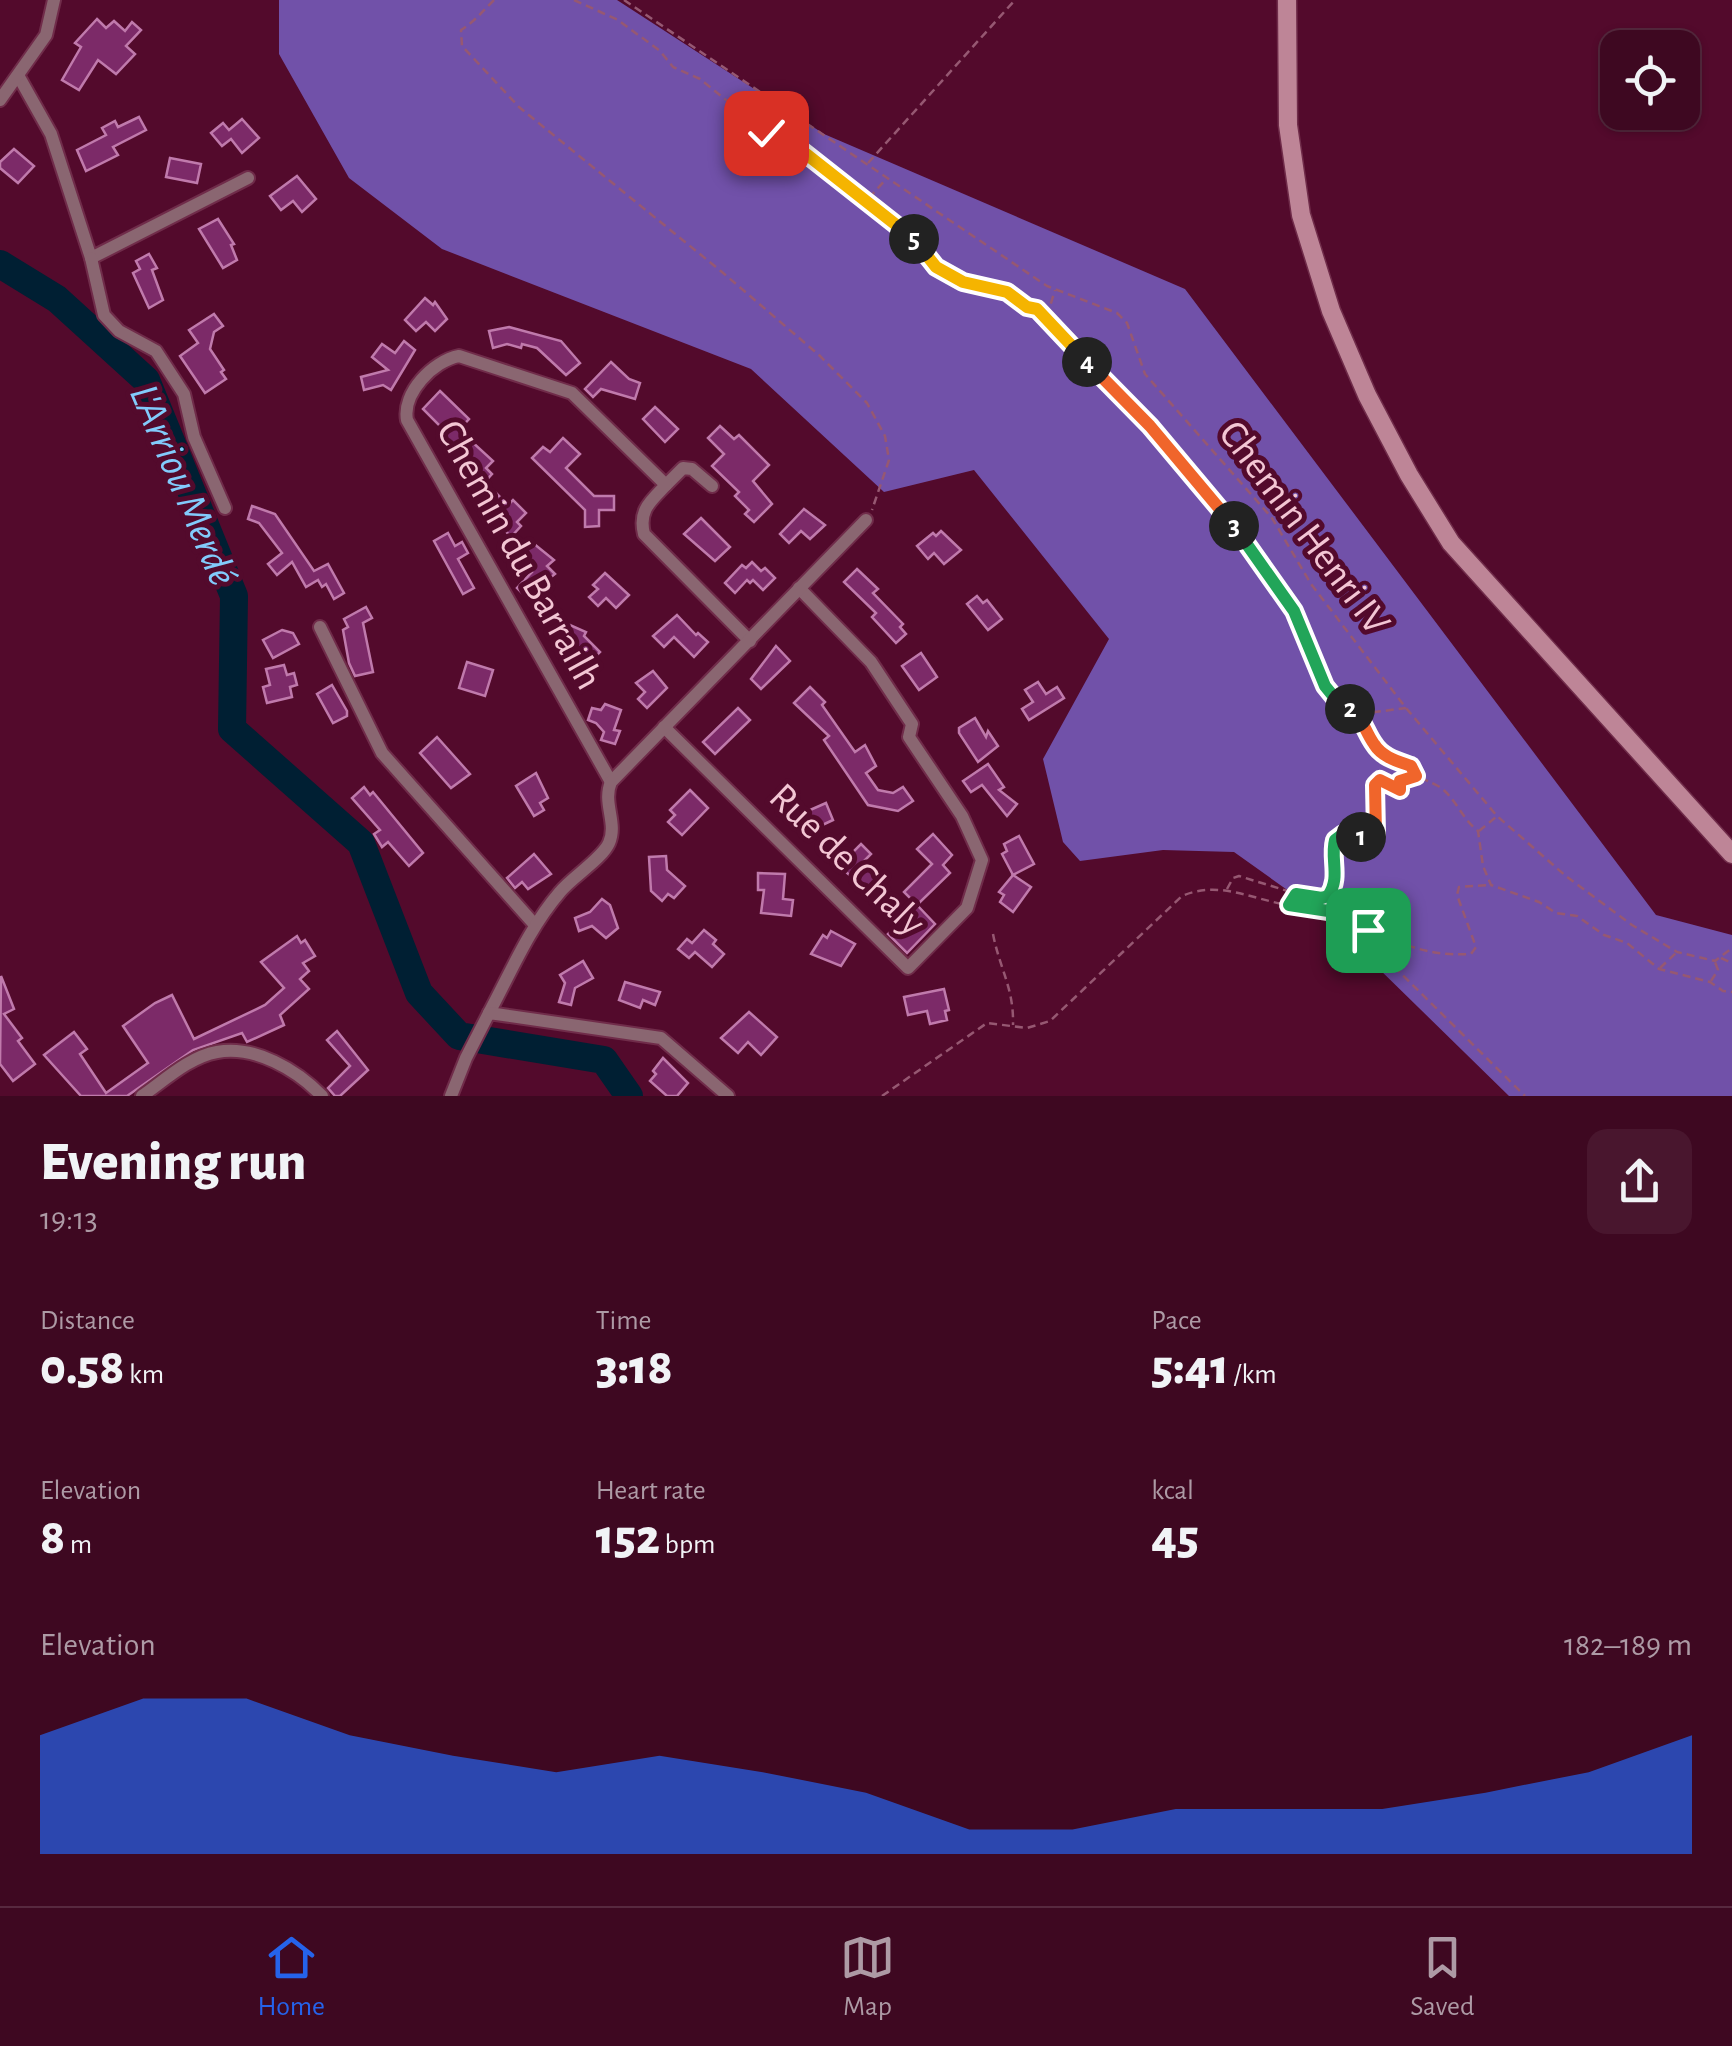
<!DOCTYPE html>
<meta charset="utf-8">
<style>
body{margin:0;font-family:"Alegreya Sans",sans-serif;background:#49162e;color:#f1f3f6;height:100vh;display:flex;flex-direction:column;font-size:38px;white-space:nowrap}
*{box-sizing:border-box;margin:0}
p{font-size:32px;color:#ad9aa5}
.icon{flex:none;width:55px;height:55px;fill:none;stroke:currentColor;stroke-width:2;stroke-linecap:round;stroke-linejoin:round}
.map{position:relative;height:1096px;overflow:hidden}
.panel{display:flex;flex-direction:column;background:#3e0821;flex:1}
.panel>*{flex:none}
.tools{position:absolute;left:1600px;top:30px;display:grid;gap:20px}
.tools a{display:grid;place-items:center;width:100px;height:100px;border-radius:20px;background:#3e0821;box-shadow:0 2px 8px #0004,0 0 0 2px #57293f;font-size:50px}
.pin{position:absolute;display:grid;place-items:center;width:85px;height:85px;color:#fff;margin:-42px;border-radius:20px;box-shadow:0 5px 15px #0006}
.km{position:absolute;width:50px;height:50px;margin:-25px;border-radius:50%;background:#222;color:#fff;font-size:28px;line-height:50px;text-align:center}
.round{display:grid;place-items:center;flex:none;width:105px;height:105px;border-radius:20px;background:#49162e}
.headline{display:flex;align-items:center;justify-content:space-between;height:170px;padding:0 40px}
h1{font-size:55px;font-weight:800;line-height:75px}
.stats{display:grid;grid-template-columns:repeat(3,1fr);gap:15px;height:170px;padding:10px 40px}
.stats div{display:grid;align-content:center}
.stats b{font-size:50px;font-weight:800}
.stats small{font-size:28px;font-weight:400}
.stats p{font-size:28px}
.chart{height:280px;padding:20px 40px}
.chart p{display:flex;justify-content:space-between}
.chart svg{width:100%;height:180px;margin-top:10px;fill:#2563eb;opacity:.7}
.dock{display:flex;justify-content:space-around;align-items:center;height:140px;border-top:2px solid #57293f;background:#3e0821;font-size:28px;color:#ad9aa5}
.dock a{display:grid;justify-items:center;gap:5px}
.dock .on{color:#2563eb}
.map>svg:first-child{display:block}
.forest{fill:#7151a9}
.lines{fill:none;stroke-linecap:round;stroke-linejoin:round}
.river{stroke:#001f33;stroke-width:28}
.building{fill:#7c2a68;stroke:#c07aac;stroke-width:2.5}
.street-casing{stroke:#702c4a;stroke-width:16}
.secondary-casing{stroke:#702c4a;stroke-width:21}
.path{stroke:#965872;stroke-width:2.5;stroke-dasharray:8 5;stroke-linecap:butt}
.street{stroke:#8a6671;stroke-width:12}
.secondary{stroke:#be8597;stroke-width:18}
.split-1-casing{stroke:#fff;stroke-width:20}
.split-2-casing{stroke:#fff;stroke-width:20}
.split-3-casing{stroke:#fff;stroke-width:20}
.split-4-casing{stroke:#fff;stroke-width:20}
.split-5-casing{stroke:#fff;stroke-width:20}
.split-6-casing{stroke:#fff;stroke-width:20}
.split-1{stroke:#22a559;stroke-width:12}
.split-2{stroke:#f0652b;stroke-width:12}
.split-3{stroke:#22a559;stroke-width:12}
.split-4{stroke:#f0652b;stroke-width:12}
.split-5{stroke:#f5b400;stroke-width:12}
.split-6{stroke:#f5b400;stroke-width:12}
.labels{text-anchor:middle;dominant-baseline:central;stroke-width:10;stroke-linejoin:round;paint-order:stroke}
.street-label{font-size:40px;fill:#f3c6d4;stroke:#530a2c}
.water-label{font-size:42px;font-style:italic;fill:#82cbfb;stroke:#530a2c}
</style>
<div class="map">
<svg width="1732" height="1096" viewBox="0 0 1732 1096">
<rect width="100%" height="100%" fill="#530a2c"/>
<!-- forest -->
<path class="forest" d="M 279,0 L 617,0 L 824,134 L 1185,289 L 1656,915 L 1732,935 L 1732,1096 L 1509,1096 L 1328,919 L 1234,852 L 1163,850 L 1080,861 L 1063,842 L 1043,759 L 1109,639 L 974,470 L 884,492 L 751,369 L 442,249 L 349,178 L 279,54 Z"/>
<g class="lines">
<!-- river -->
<path class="river" d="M 0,264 L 57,299 L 146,380 L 234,596 L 232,729 L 361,843 L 419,993 L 459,1036 L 604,1060 L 629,1096"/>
</g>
<!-- building -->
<g class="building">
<path d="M 97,19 L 106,28 L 114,21 L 125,31 L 132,22 L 141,30 L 126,46 L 135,54 L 116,74 L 98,60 L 79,90 L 62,80 L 81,47 L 75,43 Z"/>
<path d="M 139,117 L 146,130 L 113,147 L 118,155 L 86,171 L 77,150 L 106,135 L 102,128 L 115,121 L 118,127 Z"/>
<path d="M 242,119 L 259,138 L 242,153 L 231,139 L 222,146 L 211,133 L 223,123 L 229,130 Z"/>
<path d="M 14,149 L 34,166 L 18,183 L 0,168 L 0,162 Z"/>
<path d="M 170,158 L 201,164 L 197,183 L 166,177 Z"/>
<path d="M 297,176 L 316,199 L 302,212 L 293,201 L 281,210 L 270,196 Z"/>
<path d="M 218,219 L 234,244 L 231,245 L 237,260 L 223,268 L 199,229 Z"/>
<path d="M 149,254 L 157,268 L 152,270 L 163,300 L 149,308 L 133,273 L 140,269 L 136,261 Z"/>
<path d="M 425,298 L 433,305 L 435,302 L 447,319 L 435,331 L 426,322 L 416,331 L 405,320 Z"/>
<path d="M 214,314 L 223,326 L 214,332 L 210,349 L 224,370 L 221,372 L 226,379 L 205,393 L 180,356 L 198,343 L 189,330 Z"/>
<path d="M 509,327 L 561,341 L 580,363 L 566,375 L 537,348 L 522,344 L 521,348 L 507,344 L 493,348 L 489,331 Z"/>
<path d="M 404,341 L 415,350 L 391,390 L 383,385 L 364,390 L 361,377 L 388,370 L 372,357 L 382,344 L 395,353 Z"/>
<path d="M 611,362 L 629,379 L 640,383 L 635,399 L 601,389 L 593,397 L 585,389 Z"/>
<path d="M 440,391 L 469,419 L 459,430 L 493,461 L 486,468 L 492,474 L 483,484 L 458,456 L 461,453 L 443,434 L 446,432 L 423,409 Z"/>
<path d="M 655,407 L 678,429 L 665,442 L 643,419 Z"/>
<path d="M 720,426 L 734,439 L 739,435 L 769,465 L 753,481 L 772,504 L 754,522 L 745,514 L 749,510 L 735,496 L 739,492 L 712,466 L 724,454 L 708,438 Z"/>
<path d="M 563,438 L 580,454 L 566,468 L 594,496 L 614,496 L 614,510 L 599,510 L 599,526 L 585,527 L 585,510 L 532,458 L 543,447 L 550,452 Z"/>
<path d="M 493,490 L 508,505 L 513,500 L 526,513 L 517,522 L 521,526 L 511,537 L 480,503 Z"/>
<path d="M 252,506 L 275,514 L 314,571 L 328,564 L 344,593 L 334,599 L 326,584 L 322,587 L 318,580 L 306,587 L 292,562 L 277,575 L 268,564 L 282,553 L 259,523 L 248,519 Z"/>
<path d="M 804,509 L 825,525 L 810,539 L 801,531 L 789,543 L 780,534 Z"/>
<path d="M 701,518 L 730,547 L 715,561 L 684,534 Z"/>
<path d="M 941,531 L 961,550 L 944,564 L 934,553 L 928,559 L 917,546 L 933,533 L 936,536 Z"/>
<path d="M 448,533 L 455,546 L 462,542 L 468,553 L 458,559 L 474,588 L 463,594 L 434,541 Z"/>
<path d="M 528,539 L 554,560 L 547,566 L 555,574 L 526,597 L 517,588 L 532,572 L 528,568 L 533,564 L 519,548 Z"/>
<path d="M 752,562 L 761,571 L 765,568 L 775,578 L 763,590 L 753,580 L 750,583 L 747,580 L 735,593 L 725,583 L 742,565 L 746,568 Z"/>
<path d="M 857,569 L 878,589 L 873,593 L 903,624 L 900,627 L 906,634 L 896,643 L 872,617 L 876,613 L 844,582 Z"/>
<path d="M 605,573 L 629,595 L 616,608 L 606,598 L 598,606 L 589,597 L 598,589 L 593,585 Z"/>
<path d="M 977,596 L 983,603 L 987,600 L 1002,619 L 988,630 L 967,604 Z"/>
<path d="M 366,607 L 372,618 L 363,623 L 373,672 L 355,676 L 349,663 L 343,630 L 348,627 L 344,619 Z"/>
<path d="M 677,615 L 696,635 L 698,633 L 708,642 L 694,657 L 674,637 L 664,647 L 653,636 Z"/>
<path d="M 563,622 L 586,632 L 584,636 L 600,652 L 590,662 L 580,652 L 554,638 Z"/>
<path d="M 282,630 L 293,633 L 299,644 L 273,658 L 263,640 Z"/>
<path d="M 776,646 L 790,661 L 761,689 L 751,679 Z"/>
<path d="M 921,653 L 937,677 L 919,690 L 902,666 Z"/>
<path d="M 467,662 L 493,670 L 485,696 L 459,688 Z"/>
<path d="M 284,665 L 287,675 L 294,673 L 297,685 L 290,687 L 292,697 L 267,703 L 263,687 L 270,685 L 266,669 Z"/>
<path d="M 653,671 L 667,688 L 647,708 L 638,699 L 645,692 L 636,683 Z"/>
<path d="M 1038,682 L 1046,694 L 1057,687 L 1064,698 L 1029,720 L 1022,709 L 1033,702 L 1025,690 Z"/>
<path d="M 332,685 L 347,711 L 347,716 L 333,723 L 317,694 Z"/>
<path d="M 810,687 L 825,702 L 822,705 L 855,752 L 865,745 L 876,766 L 866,773 L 878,790 L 893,793 L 903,787 L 913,801 L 898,811 L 868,805 L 824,740 L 829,736 L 794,703 Z"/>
<path d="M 605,704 L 621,710 L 614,730 L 620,731 L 615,744 L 601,740 L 604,732 L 596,723 L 588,720 L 592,708 L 601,710 Z"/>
<path d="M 738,708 L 750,720 L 715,754 L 703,742 Z"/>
<path d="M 975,718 L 986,737 L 988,731 L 998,746 L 978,762 L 959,733 L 959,728 Z"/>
<path d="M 437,737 L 470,774 L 451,788 L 420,753 Z"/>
<path d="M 988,764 L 1004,787 L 999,790 L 1017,804 L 1007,816 L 982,785 L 971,792 L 963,781 Z"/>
<path d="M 536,773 L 548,798 L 540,803 L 544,810 L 534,816 L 516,786 Z"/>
<path d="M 364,787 L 370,795 L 373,792 L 423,853 L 409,866 L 388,842 L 382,847 L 374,834 L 380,830 L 352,798 Z"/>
<path d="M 690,790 L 708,808 L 682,835 L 668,822 L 675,815 L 670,810 Z"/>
<path d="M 826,803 L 833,820 L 801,835 L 795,822 L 803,819 L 801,814 Z"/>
<path d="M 933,834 L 952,855 L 943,865 L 950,873 L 917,905 L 904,892 L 932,864 L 917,849 Z"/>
<path d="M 1019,836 L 1034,864 L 1013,875 L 1031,887 L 1013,912 L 1000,902 L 1004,895 L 999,892 L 1013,875 L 1002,854 L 1007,851 L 1004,844 Z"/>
<path d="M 861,844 L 871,854 L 864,861 L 881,879 L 869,892 L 839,866 Z"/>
<path d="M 534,854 L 551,874 L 528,889 L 522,882 L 515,888 L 507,878 Z"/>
<path d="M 666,856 L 667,870 L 685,886 L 674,898 L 668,894 L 662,901 L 651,891 L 649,857 Z"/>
<path d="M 758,873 L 785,874 L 783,899 L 793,900 L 791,916 L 761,913 L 764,890 L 758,890 Z"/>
<path d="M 602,899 L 610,905 L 618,928 L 606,938 L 592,926 L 579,931 L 575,918 L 590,912 Z"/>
<path d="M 917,905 L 935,924 L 907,953 L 888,934 Z"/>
<path d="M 704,930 L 716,940 L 713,944 L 724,954 L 712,967 L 695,952 L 689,958 L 678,949 L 687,939 L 692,943 Z"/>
<path d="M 831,931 L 855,944 L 841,966 L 811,954 L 823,935 L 827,938 Z"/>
<path d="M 297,936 L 301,943 L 305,940 L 315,956 L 303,963 L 309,971 L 300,979 L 309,989 L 280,1015 L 284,1025 L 247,1042 L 242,1033 L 193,1050 L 127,1096 L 81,1096 L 44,1055 L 74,1032 L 87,1049 L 80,1054 L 106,1093 L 148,1063 L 123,1026 L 155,1003 L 172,995 L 194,1039 L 265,1005 L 284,988 L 261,962 Z"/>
<path d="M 583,961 L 593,978 L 575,988 L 571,1005 L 559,1002 L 565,983 L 560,975 Z"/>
<path d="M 1,976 L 14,1009 L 4,1014 L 22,1038 L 18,1041 L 35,1064 L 13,1081 L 0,1064 Z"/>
<path d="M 625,982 L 660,992 L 655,1005 L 643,1000 L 640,1008 L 619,1000 Z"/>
<path d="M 944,989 L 949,1010 L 945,1011 L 947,1020 L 930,1024 L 927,1011 L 908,1015 L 904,997 Z"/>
<path d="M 749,1012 L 777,1037 L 761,1055 L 748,1042 L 738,1053 L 721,1038 Z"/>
<path d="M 337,1031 L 368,1070 L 340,1096 L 335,1096 L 328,1088 L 350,1066 L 327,1040 Z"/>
<path d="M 663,1058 L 688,1083 L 677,1096 L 667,1096 L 650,1081 L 656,1074 L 653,1071 Z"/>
</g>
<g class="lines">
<!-- street casing -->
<g class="street-casing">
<g id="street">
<path d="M 19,77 L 51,134 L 91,258 L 248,178"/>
<path d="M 0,100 L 46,35 L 54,0"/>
<path d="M 91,258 L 104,315 L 119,331 L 156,351 L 184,394 L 194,437 L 225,508"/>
<path d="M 666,485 L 683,468 L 692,469 L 712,486"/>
<path d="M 320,627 L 382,753 L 535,925"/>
<path d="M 664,727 L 908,968 L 967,908 L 982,860 L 962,816 L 909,737 L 912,724 L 871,662 L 799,588"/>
<path d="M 611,782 L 407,420 C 402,393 433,361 459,356 L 572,393 L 666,485 C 651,501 638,510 644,534 L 750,641"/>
<path d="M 489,1013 C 511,972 529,928 560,892 C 572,877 602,859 609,843 C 618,823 602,803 611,782 L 866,520"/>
<path d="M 142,1096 C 165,1080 189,1057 217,1052 C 255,1045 297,1070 322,1096"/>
<path d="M 451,1096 L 466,1058 L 489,1013 L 661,1038 L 728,1096"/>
</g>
</g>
<!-- secondary casing -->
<g class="secondary-casing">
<path id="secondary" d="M 1287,0 L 1288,125 L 1301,215 L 1331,311 L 1367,395 L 1409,475 L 1451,543 L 1732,854"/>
</g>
<!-- path -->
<g class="path">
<path d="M 494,0 C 483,11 475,21 461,30 L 462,46 L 519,107 L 722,272 L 819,355 L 867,403 L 885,436 L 889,460 L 872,510"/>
<path d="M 574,0 L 618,20 L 660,51 L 673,67 L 700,79 L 767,133 L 801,151 L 868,199 L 901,231 L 913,237 L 935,267 L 963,282 L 1007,292 L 1027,307 L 1037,309 L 1115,394 L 1150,426 L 1260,558 L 1270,578 L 1295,611 L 1325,685 L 1337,702 L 1358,714 L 1376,748 L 1390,758 L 1411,766 C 1418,779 1425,779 1438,786 C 1454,795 1462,819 1478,831 L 1483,866 L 1491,885 L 1539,902 L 1556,913 L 1577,916 L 1604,935 L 1627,943 L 1659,969 L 1710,982 L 1723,991 L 1732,992"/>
<path d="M 624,0 L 1047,286 L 1117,313 L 1127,323 L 1145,374 L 1272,518 L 1311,584 L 1406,708 L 1497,816 L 1567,877 L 1632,925 L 1677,952 L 1715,961 L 1732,948"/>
<path d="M 868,163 L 1015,0"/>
<path d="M 869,198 L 887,178"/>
<path d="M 1047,316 L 1055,290"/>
<path d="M 1360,714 L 1406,708"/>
<path d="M 1479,831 L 1496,817"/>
<path d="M 1227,889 L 1233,878 L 1239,876 L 1294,893"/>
<path d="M 1289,904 L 1296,894 L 1322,899 C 1344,885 1330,861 1335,840 L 1343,834 L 1369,839 L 1376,834 L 1375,785 L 1380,780 L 1400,791 L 1400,781 L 1415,776"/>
<path d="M 1357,930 L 1525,1096"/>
<path d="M 993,934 C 1000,970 1014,988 1013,1025"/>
<path d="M 1721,958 L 1732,963"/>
<path d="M 1660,968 L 1676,953"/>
<path d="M 1711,981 L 1718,970 L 1715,962"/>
<path d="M 882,1096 L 987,1023 L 1027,1028 L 1050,1021 L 1182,896 C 1219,880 1251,899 1288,905 C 1303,908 1320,907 1334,911 C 1344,914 1350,926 1359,929 C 1401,941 1423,957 1471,954 L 1476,947 L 1457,895 L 1459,887 L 1490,885"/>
</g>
<!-- street -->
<use href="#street" class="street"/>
<!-- secondary -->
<use href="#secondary" class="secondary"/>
</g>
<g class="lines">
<!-- split-1 casing -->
<g class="split-1-casing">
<path id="split-1" d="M 1361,837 L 1343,834 L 1335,840 C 1330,859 1341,878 1328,896 L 1322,898 L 1296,894 L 1289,905 L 1335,912 L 1356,928 L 1368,930"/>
</g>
<!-- split-2 casing -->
<g class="split-2-casing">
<path id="split-2" d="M 1350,709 C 1363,717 1365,732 1374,744 C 1382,757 1397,761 1411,766 L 1416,776 L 1400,781 L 1400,790 L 1380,780 L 1375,785 L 1376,834 L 1369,839 L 1361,837"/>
</g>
<!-- split-3 casing -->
<g class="split-3-casing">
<path id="split-3" d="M 1234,526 L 1294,611 L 1325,686 L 1338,702 L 1350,709"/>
</g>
<!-- split-4 casing -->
<g class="split-4-casing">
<path id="split-4" d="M 1087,362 L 1150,426 L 1234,526"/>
</g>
<!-- split-5 casing -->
<g class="split-5-casing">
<path id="split-5" d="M 914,239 L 936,267 L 963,282 L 1007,292 L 1027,307 L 1037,309 L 1087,362"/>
</g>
<!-- split-6 casing -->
<g class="split-6-casing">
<path id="split-6" d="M 766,133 L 801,150 L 914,239"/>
</g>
<!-- split-1 -->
<use href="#split-1" class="split-1"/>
<!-- split-2 -->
<use href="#split-2" class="split-2"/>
<!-- split-3 -->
<use href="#split-3" class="split-3"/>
<!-- split-4 -->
<use href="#split-4" class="split-4"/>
<!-- split-5 -->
<use href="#split-5" class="split-5"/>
<!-- split-6 -->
<use href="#split-6" class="split-6"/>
</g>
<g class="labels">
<!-- street labels -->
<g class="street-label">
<text transform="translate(1304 528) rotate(53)">Chemin Henri IV</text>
<text transform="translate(519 555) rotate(61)">Chemin du Barrailh</text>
<text transform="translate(847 860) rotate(44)">Rue de Chaly</text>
</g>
<!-- water labels -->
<g class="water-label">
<text transform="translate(183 485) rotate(67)">L'Arriou Merdé</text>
</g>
</g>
</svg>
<div class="tools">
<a><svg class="icon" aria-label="locate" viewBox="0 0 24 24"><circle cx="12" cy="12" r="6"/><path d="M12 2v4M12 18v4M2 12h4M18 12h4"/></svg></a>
</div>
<div class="pin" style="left:1368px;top:930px;background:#1e9e55"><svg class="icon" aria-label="arrive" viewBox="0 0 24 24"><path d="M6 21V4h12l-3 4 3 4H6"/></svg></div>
<div class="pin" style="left:766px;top:133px;background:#d93025"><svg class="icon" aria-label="check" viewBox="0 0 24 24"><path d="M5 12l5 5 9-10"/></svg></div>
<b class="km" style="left:1361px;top:837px">1</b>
<b class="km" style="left:1350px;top:709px">2</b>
<b class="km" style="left:1234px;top:526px">3</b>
<b class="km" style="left:1087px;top:362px">4</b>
<b class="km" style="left:914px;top:239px">5</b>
</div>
<section class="panel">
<div class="headline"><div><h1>Evening run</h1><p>19:13</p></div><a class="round"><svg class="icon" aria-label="share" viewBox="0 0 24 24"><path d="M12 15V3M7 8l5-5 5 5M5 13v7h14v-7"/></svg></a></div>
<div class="stats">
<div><p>Distance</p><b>0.58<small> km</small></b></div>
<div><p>Time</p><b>3:18</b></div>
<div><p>Pace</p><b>5:41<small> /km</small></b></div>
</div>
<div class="stats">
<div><p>Elevation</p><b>8<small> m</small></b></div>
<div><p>Heart rate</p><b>152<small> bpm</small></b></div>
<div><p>kcal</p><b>45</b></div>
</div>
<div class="chart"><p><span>Elevation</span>182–189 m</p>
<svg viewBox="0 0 160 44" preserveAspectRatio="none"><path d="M0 44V15L10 6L20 6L30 15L40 20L50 24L60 20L70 24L80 29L90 38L100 38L110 33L120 33L130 33L140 29L150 24L160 15V44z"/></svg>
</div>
</section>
<nav class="dock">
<a class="on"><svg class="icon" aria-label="home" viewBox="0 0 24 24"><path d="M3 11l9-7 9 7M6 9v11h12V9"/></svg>Home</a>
<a><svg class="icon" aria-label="map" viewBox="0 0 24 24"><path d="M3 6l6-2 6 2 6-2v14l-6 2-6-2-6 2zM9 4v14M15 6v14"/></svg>Map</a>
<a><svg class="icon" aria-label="saved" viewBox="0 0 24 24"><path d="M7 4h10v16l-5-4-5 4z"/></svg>Saved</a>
</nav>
